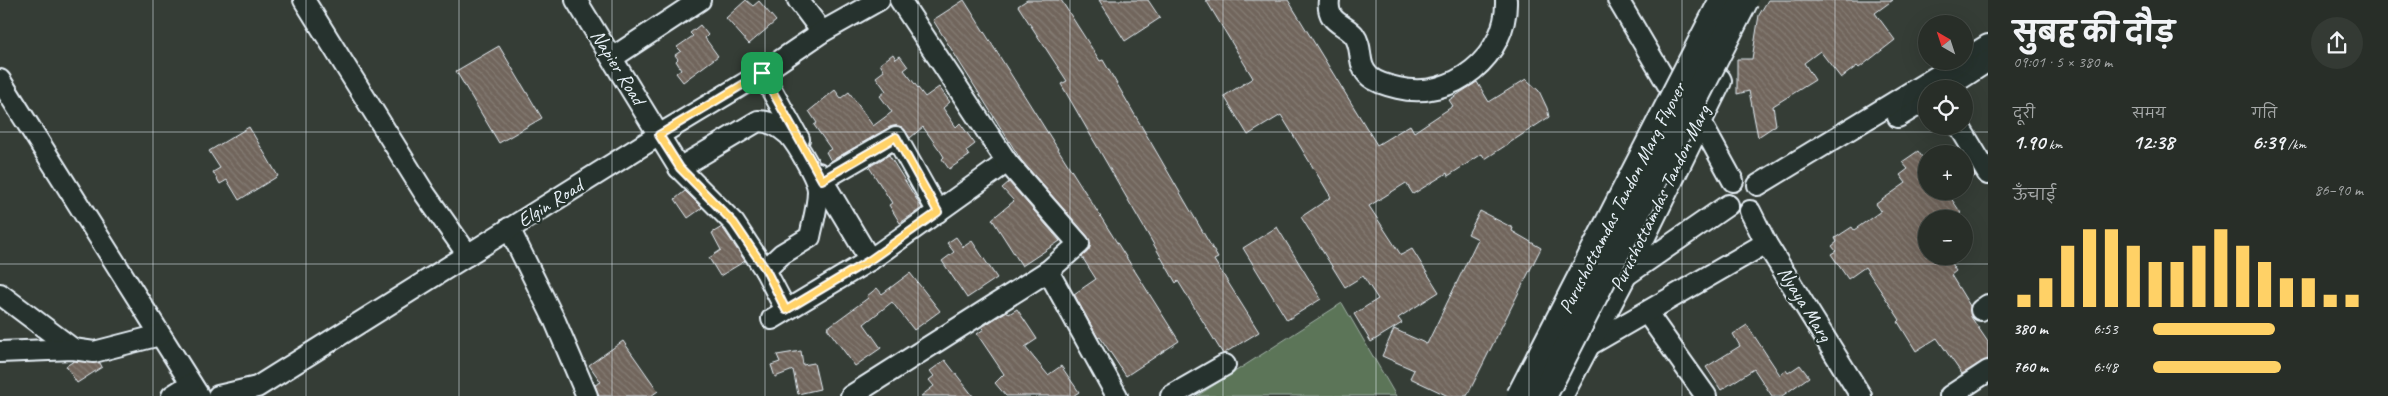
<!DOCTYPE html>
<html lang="hi">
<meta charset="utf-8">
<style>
body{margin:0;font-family:Caveat,"Playpen Sans Deva",sans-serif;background:#343a34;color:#f1f3f6;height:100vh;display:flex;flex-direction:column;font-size:19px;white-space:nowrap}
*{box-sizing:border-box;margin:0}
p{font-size:16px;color:#a5a8a8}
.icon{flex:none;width:28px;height:28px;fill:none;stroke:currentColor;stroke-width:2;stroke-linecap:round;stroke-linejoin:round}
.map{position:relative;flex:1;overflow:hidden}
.side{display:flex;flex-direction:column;background:#282e28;width:400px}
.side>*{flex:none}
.needle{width:32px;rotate:321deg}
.controls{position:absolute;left:1918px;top:15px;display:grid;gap:10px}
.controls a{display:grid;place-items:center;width:55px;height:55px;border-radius:50%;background:#282e28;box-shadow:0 5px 20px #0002,0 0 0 1px #444a45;font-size:25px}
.pin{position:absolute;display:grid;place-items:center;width:42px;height:42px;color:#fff;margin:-21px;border-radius:10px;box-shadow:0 2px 8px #0006}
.round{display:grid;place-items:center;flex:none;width:52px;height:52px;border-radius:26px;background:#343a34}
.headline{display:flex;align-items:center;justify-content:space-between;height:85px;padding:0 25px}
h1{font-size:28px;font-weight:700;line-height:38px}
.figures{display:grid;grid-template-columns:repeat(3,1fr);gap:8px;height:85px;padding:5px 25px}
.figures div{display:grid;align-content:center}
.figures b{font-size:21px;font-weight:700}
.figures small{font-size:14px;font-weight:400}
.figures p{font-size:14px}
.chart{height:140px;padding:10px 25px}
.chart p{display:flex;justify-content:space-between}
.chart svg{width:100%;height:90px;margin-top:5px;stroke:#ffd166;stroke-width:6}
ul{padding:0 25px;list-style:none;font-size:16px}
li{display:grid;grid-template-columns:80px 60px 1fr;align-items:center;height:38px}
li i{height:12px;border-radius:6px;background:#ffd166}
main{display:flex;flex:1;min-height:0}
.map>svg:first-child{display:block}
.grass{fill:#5b7459;stroke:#a2b2a8}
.building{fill:url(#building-back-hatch);stroke:#e8f1f8}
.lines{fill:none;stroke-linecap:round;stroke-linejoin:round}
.minor-casing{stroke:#e8f1f8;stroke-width:24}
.major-casing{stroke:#e8f1f8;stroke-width:30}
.minor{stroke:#26332d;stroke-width:20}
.major{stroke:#26332d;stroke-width:26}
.major-bridge-casing{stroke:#e8f1f8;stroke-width:30;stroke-linecap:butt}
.major-bridge{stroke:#26332d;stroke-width:26}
.route-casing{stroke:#fff;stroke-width:10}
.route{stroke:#ffd166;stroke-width:6}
.grid{fill:none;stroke:#e8f1f8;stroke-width:1;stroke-opacity:0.55}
.labels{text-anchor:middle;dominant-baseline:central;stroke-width:4.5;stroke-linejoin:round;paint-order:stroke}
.street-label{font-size:20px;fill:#e8f1f8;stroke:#26332d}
</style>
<main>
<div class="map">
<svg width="1988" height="396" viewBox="0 0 1988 396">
<defs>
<pattern id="building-back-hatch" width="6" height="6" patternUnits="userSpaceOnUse" patternTransform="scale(1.25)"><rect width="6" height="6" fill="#71655c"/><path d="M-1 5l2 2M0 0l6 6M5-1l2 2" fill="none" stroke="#857c74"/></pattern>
</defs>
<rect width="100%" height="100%" fill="#353d36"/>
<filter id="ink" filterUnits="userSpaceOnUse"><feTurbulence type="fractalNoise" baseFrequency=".02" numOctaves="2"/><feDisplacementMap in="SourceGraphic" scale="10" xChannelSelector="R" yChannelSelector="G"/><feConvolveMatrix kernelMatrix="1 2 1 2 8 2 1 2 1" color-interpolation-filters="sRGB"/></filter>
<g filter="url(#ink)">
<!-- grass -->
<path class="grass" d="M 1342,303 L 1396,396 L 1197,396 Z"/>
<!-- building -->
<g class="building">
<path d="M 746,0 L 753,6 L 759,1 L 776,21 L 749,44 L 726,18 Z"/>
<path d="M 964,0 L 1179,341 L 1126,376 L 1100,337 L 1098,338 L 1074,294 L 1096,279 L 1082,257 L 1090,247 L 1088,237 L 1021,160 L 933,20 Z"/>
<path d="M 1027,0 L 1061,0 L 1100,61 L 1103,60 L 1218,258 L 1214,260 L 1259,332 L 1223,354 L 1178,281 L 1176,283 L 1061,84 L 1067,81 L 1018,6 Z"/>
<path d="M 1099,0 L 1148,0 L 1160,18 L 1125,41 Z"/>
<path d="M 1206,0 L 1288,0 L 1377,145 L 1410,125 L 1414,132 L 1453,106 L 1449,100 L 1477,82 L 1489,102 L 1526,79 L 1539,91 L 1547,108 L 1549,117 L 1485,159 L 1482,154 L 1448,176 L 1447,173 L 1413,194 L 1406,183 L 1369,206 L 1401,255 L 1412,249 L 1439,292 L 1398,318 L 1402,323 L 1371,342 L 1354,314 L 1378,299 L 1363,276 L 1345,287 L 1301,217 L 1331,197 L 1281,115 L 1248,135 L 1224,96 L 1253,78 Z"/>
<path d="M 1768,0 L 1893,0 L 1875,13 L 1895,40 L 1859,68 L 1857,66 L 1841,78 L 1820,51 L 1804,63 L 1815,80 L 1773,106 L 1776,125 L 1758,137 L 1749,91 L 1737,94 L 1737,59 L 1752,59 L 1759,15 Z"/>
<path d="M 700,25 L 708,35 L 705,38 L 718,56 L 683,82 L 676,73 L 681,69 L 676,61 L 678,59 L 675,55 L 681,51 L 677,47 L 693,36 L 690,33 Z"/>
<path d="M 499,46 L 542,118 L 499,143 L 456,71 Z"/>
<path d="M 893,54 L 896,59 L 900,56 L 908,67 L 904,70 L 925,97 L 939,87 L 950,102 L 943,108 L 956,127 L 960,123 L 975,144 L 966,151 L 969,156 L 949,169 L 942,159 L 944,157 L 941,152 L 923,127 L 910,138 L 902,127 L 890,127 L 831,161 L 826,152 L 831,149 L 814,125 L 817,123 L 809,111 L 835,90 L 841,98 L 849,92 L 873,126 L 892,112 L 880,96 L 886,91 L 876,77 L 884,71 L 880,64 Z"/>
<path d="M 249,127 L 278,176 L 239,200 L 227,180 L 220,184 L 213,172 L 220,168 L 209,151 Z"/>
<path d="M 1918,151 L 1926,163 L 1926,191 L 1946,191 L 1961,213 L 1952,219 L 1926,219 L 1926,256 L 1946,256 L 1956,271 L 1951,275 L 1970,306 L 1971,317 L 1988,342 L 1988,359 L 1962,374 L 1937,338 L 1916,351 L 1898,322 L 1900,320 L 1865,267 L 1848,279 L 1831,254 L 1836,251 L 1832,246 L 1837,242 L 1835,238 L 1852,227 L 1854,230 L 1881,211 L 1876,204 L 1906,183 L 1900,175 L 1908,169 L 1902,162 Z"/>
<path d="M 889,155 L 922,208 L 900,223 L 889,205 L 892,203 L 869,167 Z"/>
<path d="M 1964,157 L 1975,176 L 1964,184 Z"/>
<path d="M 1009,182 L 1060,241 L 1022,266 L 992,219 L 1014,201 L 1002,188 Z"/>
<path d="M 685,191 L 702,208 L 688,218 L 675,199 Z"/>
<path d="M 1480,211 L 1513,228 L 1512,231 L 1541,248 L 1467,396 L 1448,396 L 1410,378 L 1414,370 L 1382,356 L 1394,329 L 1427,344 L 1478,239 L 1468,234 Z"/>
<path d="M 722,227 L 745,261 L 720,276 L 709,258 L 721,250 L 712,233 Z"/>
<path d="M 1277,227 L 1321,299 L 1287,320 L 1243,248 Z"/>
<path d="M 956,237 L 963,247 L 972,241 L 997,278 L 967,298 L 942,261 L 954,252 L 947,243 Z"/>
<path d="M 910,273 L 940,311 L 914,330 L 892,302 L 864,324 L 881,348 L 855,366 L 827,328 L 868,298 L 867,296 L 877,288 L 882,294 Z"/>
<path d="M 1017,309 L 1037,339 L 1025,347 L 1048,375 L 1061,366 L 1079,392 L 1073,396 L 1006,396 L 995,383 L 1004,374 L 977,334 L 984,329 L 982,327 L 1007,311 L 1009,314 Z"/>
<path d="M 1747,325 L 1780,375 L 1786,370 L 1788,373 L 1800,365 L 1809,377 L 1782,396 L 1772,396 L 1754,369 L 1721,390 L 1706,367 L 1740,346 L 1733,334 Z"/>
<path d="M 623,341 L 658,391 L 651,396 L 599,396 L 595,385 L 601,382 L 589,365 Z"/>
<path d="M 801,351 L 803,365 L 814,363 L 820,389 L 798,394 L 793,370 L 775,377 L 771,365 L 780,362 L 777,355 Z"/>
<path d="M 945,360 L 973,396 L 921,396 L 934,386 L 929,380 L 934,376 L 930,371 Z"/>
<path d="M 74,361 L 100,363 L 102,367 L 77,383 L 66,366 Z"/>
</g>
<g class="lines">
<!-- minor casing -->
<g class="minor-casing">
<g id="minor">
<path d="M 304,0 L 425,194 L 468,255"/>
<path d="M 576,0 L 679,168 L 758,121 C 769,121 780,127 789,135 C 797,144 818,179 818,191 C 818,206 813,222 810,237 L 782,254 L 765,270 L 786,310"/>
<path d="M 798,0 L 822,32"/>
<path d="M 1329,0 C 1326,23 1344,23 1354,35 C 1364,48 1356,65 1370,77 C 1377,83 1389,86 1398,88 C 1452,101 1508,56 1506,0"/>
<path d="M 1618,0 L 1668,85 L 1699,119 L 1733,181"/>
<path d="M 612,58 L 700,0"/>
<path d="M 1964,60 L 1988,45"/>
<path d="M 762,73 L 799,139"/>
<path d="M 0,80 L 199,396"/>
<path d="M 1945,89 L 1988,61"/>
<path d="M 1898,117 L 1926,100"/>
<path d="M 1959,126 L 1988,174"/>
<path d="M 679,168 L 734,223 L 765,270"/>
<path d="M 818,173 L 870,260"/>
<path d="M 822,180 L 896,137 L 938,212"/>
<path d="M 1758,185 L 1962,61"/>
<path d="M 1750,211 L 1766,243 L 1861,396"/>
<path d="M 509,228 L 555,321 L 587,396"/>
<path d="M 1048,271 L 1117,396"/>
<path d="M 1621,279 L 1728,205"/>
<path d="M 0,294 L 73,349"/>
<path d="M 1981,310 L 1988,305"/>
<path d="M 1647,313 L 1706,396"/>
<path d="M 772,319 L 870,260 L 1007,162"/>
<path d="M 1584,348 L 1766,243"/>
<path d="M 0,352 L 73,349 L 94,352 L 160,335"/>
<path d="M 172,396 L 191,384"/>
<path d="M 218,396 L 257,387 L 659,135 L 762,73 L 822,32 L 879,0"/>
<path d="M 851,396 L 1048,271 L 1079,244 L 1007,162 L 900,0"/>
<path d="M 1171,396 L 1225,365"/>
<path d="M 1950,396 L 1988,371"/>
</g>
</g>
<!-- major casing -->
<g class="major-casing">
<path id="major" d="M 1559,396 L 1621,279 L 1718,81"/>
</g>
<!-- minor -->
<use href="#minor" class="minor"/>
<!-- major -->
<use href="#major" class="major"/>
<!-- major-bridge casing -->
<g class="major-bridge-casing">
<g id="major-bridge">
<path d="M 1520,396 L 1723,0"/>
<path d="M 1543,396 L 1745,0"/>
</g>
</g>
<!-- major-bridge -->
<use href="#major-bridge" class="major-bridge"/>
</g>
</g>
<g class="lines" filter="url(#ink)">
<!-- route casing -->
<g class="route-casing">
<path id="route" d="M 762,73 L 822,180 L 896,137 L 938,212 L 870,260 L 786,310 L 766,270 L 734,223 L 680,168 L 659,135 Z"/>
</g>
<!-- route -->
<use href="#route" class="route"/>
</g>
<!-- grid -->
<path class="grid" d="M 153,0 L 153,396M 306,0 L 306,396M 459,0 L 459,396M 612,0 L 612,396M 765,0 L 765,396M 918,0 L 918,396M 1070,0 L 1070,396M 1223,0 L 1223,396M 1376,0 L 1376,396M 1529,0 L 1529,396M 1682,0 L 1682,396M 1835,0 L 1835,396M 0,132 L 1988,132M 0,264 L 1988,264"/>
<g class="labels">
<!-- street labels -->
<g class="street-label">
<text transform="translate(618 67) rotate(58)">Napier Road</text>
<text transform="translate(1622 198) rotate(-63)">Purushottamdas Tandon Marg Flyover</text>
<text transform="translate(1660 198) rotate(-64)">Purushottamdas Tandon Marg</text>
<text transform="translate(550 203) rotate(-32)">Elgin Road</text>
<text transform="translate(1805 304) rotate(58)">Nyaya Marg</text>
</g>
</g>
</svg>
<div class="controls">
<a><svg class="needle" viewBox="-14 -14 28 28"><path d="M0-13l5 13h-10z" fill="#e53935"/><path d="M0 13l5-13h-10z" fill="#a5a8a8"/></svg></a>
<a><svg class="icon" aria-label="locate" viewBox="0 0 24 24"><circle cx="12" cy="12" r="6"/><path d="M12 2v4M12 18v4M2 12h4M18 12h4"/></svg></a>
<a>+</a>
<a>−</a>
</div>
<div class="pin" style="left:762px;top:73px;background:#1e9e55"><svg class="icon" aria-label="arrive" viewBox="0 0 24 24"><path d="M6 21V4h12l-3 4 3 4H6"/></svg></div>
</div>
<section class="side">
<div class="headline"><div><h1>सुबह की दौड़</h1><p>09:01 · 5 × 380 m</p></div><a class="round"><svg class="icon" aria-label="share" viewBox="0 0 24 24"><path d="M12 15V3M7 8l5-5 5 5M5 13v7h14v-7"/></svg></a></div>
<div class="figures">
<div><p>दूरी</p><b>1.90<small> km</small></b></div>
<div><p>समय</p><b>12:38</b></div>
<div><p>गति</p><b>6:39<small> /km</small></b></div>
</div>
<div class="chart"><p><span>ऊँचाई</span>86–90 m</p>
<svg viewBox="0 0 160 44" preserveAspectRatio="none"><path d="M5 44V38M15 44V30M25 44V14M35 44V6M45 44V6M55 44V14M65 44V22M75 44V22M85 44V14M95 44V6M105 44V14M115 44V22M125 44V30M135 44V30M145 44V38M155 44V38"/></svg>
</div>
<ul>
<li><b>380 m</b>6:53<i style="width:58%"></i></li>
<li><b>760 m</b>6:48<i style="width:61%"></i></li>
</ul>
</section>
</main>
